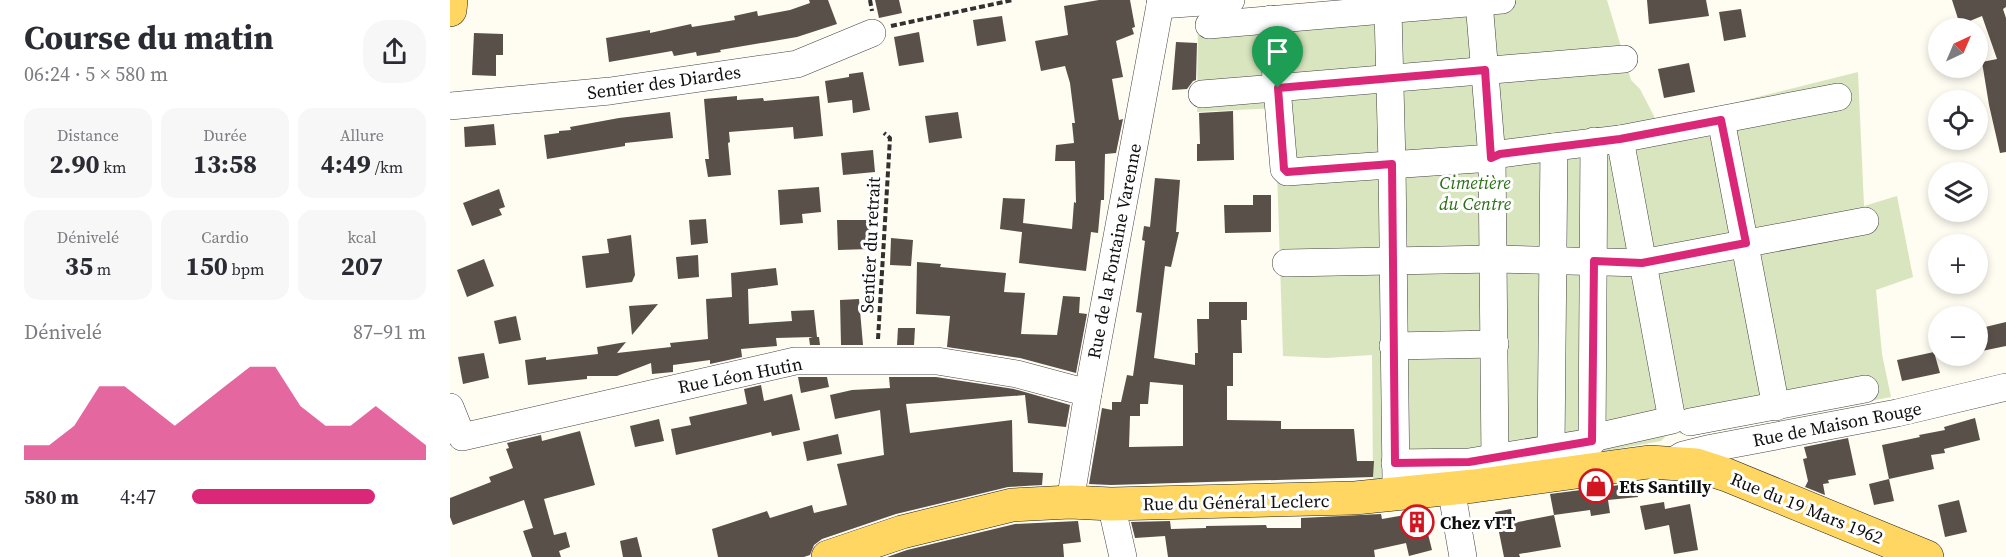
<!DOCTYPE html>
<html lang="fr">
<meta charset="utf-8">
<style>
body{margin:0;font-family:"Source Serif 4",serif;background:#f7f7f7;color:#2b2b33;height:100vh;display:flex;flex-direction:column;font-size:22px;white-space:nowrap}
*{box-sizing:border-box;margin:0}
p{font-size:20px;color:#7c7c81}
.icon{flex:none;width:33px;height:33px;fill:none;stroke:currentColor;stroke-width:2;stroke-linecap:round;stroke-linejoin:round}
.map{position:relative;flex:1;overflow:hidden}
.side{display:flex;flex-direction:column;background:#fff;width:450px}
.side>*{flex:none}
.needle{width:39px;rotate:44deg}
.buttons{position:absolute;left:1478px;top:18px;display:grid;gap:12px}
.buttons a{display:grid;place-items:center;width:60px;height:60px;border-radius:50%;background:#fff;box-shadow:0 3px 9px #0003;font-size:30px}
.pin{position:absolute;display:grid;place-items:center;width:51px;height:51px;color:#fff;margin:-62px -26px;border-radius:50% 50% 50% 0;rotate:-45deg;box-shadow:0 0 6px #0007}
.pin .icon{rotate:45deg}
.round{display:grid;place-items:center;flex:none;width:63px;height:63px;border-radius:24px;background:#f7f7f7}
.headline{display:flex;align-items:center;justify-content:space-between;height:102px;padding:0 24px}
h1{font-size:33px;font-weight:700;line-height:45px}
.stats{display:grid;grid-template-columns:repeat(3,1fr);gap:9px;height:102px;padding:6px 24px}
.stats div{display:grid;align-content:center;border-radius:15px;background:#f7f7f7;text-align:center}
.stats b{font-size:26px;font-weight:700}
.stats small{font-size:16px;font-weight:400}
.stats p{font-size:16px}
.chart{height:168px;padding:12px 24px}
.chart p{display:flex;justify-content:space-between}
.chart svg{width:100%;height:108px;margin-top:6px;fill:#db2777;opacity:.7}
ul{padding:0 24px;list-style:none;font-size:20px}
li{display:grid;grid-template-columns:96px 72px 1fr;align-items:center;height:45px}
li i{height:15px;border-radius:8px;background:#db2777}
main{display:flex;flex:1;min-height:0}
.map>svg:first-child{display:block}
.cemetery{fill:#d9e5be}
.building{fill:#59504a;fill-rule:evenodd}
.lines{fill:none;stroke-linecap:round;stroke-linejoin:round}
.minor-casing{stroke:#424242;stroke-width:28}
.major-casing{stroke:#202020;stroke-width:34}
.path{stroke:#313131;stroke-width:4;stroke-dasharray:6 3;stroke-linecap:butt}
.minor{stroke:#fff;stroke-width:27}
.major{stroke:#ffd662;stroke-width:33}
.route-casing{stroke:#fff;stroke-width:12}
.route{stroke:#db2777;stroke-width:8}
.labels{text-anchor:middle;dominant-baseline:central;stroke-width:6;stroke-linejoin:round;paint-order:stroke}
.street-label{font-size:18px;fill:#0f0f0f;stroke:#fff}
.park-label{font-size:18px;font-style:italic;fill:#2b7017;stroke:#fff}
.poi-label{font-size:18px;font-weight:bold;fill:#0f0f0f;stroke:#fff;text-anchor:start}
</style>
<main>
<section class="side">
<div class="headline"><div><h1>Course du matin</h1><p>06:24 · 5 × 580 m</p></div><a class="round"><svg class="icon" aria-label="share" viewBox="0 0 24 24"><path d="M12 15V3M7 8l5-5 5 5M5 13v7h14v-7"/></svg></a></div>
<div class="stats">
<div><p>Distance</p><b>2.90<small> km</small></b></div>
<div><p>Durée</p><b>13:58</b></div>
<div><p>Allure</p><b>4:49<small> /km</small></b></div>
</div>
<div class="stats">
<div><p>Dénivelé</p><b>35<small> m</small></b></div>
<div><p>Cardio</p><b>150<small> bpm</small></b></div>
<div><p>kcal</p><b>207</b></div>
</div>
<div class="chart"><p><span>Dénivelé</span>87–91 m</p>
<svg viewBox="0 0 160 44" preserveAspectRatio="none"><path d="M0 44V38L10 38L20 30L30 14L40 14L50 22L60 30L70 22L80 14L90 6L100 6L110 22L120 30L130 30L140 22L150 30L160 38V44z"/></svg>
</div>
<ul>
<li><b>580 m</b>4:47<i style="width:78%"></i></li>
</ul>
</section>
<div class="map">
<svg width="1556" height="557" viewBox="0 0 1556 557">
<rect width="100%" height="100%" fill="#fffcf2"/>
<!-- cemetery -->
<path class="cemetery" d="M 938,0 L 1157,0 L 1181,80 L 1190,89 L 1207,122 L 1408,72 L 1414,206 L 1447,196 L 1463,277 L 1426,290 L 1432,354 L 1441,397 L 1241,436 L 1229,433 L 1216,436 L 1211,441 L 1150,452 L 923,484 L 922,355 L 876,358 L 833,356 L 825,108 L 747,112 L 748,15 Z"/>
<!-- building -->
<g class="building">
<path d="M 359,0 L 378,0 L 387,24 L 347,37 L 270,50 L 271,52 L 247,56 L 246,52 L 224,56 L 222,51 L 159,62 L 156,38 L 200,30 L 200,33 L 241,24 L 242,27 L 285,20 L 284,16 L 307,11 L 308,16 L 340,10 L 360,3 Z"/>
<path d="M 425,0 L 449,0 L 452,13 L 429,18 Z"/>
<path d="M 649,0 L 680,0 L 685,27 L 682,28 L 684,34 L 666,41 L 673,77 L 662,79 L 669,120 L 673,119 L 666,153 L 655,154 L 654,200 L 651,200 L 648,233 L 641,232 L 636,271 L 569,263 L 572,232 L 550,229 L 553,198 L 575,199 L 573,223 L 622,229 L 624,202 L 626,203 L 625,161 L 605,161 L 606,145 L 624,143 L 622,123 L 625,123 L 620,83 L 615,66 L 591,71 L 585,41 L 618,35 L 614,6 Z"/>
<path d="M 1197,0 L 1256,0 L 1259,16 L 1199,24 Z"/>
<path d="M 1502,0 L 1556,0 L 1556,7 L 1553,9 L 1556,18 L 1556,152 L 1550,153 L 1539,105 L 1532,62 L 1547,59 L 1532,16 L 1510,25 Z"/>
<path d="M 1291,9 L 1296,37 L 1274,41 L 1269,12 Z"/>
<path d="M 552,16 L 556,41 L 527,46 L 523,20 Z"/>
<path d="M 469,32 L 474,62 L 449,66 L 444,37 Z"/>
<path d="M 24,33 L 53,34 L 53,55 L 46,55 L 46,76 L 22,75 Z"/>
<path d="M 726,42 L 747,43 L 746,80 L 743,81 L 737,89 L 722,90 Z"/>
<path d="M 1239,63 L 1245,92 L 1214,98 L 1208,69 Z"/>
<path d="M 413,72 L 420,110 L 403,113 L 402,100 L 378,103 L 375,81 L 399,77 L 399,74 Z"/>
<path d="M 287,96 L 287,100 L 313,98 L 314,101 L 369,96 L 373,136 L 344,139 L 343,127 L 279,132 L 280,142 L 278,143 L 281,175 L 258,177 L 255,159 L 259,159 L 254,99 Z"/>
<path d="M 783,111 L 784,160 L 747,161 L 747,144 L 750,144 L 749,113 Z"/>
<path d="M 220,112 L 223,138 L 175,143 L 175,146 L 97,159 L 94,135 L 109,133 L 109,131 L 121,130 L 120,127 L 169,118 Z"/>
<path d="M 508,112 L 512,138 L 479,143 L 475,116 Z"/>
<path d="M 44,124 L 46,145 L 15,147 L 14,127 Z"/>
<path d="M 423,150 L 425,172 L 393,175 L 391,153 Z"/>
<path d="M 705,178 L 730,180 L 726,232 L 729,232 L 721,267 L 715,266 L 704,358 L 745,365 L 745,353 L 748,353 L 747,319 L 759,319 L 759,302 L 797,302 L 797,320 L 791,320 L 792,353 L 783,353 L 783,386 L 777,386 L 777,420 L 831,421 L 831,429 L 904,429 L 907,461 L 924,461 L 923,477 L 661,485 L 639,484 L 652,408 L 662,410 L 662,402 L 671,402 L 677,375 L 683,376 L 692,313 L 686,312 L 695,241 L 692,240 L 694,226 L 700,227 ZM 700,382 L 733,385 L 733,446 L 679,447 L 680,416 L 690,416 L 690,404 L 698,404 Z"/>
<path d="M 369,187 L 371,212 L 352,214 L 353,223 L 330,225 L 328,190 Z"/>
<path d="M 49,189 L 55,207 L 49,209 L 52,215 L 22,226 L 13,203 Z"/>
<path d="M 803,195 L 821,195 L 821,232 L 775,233 L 774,205 L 803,205 Z"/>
<path d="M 256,219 L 258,243 L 241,245 L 239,220 Z"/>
<path d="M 387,220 L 419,220 L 420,249 L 388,250 Z"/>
<path d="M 181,235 L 185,275 L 182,282 L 136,288 L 132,256 L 159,253 L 157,239 Z"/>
<path d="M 441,238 L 463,240 L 461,266 L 440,265 Z"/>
<path d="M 248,255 L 249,277 L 228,279 L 226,257 Z"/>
<path d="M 34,259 L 44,286 L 17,297 L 7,270 Z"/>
<path d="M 467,262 L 491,264 L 490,267 L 556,273 L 554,292 L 575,293 L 571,334 L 607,335 L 613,296 L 630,297 L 629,313 L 637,314 L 626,373 L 570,358 L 497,347 L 500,316 L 466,314 Z"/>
<path d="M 326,268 L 328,285 L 298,289 L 299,324 L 342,321 L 341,311 L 364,310 L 367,337 L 369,337 L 370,345 L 360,345 L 359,338 L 363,337 L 326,338 L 327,346 L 291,349 L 292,357 L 260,364 L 260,360 L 223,365 L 223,372 L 202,374 L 201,363 L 167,376 L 137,376 L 137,379 L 78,385 L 75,360 L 96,357 L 96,360 L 148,354 L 147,347 L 176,342 L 167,353 L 221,347 L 220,343 L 258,339 L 256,299 L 282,297 L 281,273 Z"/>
<path d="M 409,299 L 413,345 L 391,345 L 390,300 Z"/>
<path d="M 208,304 L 182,335 L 179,306 Z"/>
<path d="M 66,316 L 71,340 L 49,344 L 44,321 Z"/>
<path d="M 1556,322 L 1556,346 L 1527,352 L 1527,329 Z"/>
<path d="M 448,328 L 465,328 L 464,345 L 447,345 Z"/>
<path d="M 1484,352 L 1490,373 L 1452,381 L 1447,360 Z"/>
<path d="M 34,353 L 39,378 L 13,384 L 8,357 Z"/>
<path d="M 348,377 L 377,377 L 379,387 L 351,393 Z"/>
<path d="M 439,377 L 486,377 L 564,389 L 620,405 L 616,427 L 578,423 L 575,395 L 456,404 L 460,433 L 562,420 L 563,472 L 593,473 L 592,485 L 558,487 L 446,514 L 372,539 L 364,545 L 360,555 L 354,557 L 268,557 L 262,529 L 317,511 L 320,518 L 362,505 L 364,513 L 397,505 L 387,464 L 434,455 L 430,410 L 385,419 L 380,395 L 402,390 L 440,388 Z"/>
<path d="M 311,385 L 314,401 L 342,394 L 350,430 L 322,436 L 321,432 L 226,455 L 221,429 L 241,425 L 239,417 L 297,404 L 294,389 Z"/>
<path d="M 1525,418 L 1530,440 L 1494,449 L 1495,453 L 1481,455 L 1484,469 L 1439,479 L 1432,445 L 1470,437 L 1469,435 L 1495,430 L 1494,427 Z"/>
<path d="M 209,419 L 214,441 L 185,447 L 180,426 Z"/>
<path d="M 130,431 L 145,485 L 94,499 L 104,535 L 116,532 L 120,547 L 109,551 L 111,557 L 82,557 L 73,531 L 83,528 L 74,500 L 3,525 L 0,517 L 0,498 L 41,482 L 39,477 L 63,468 L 56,449 L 59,448 L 57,443 L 91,435 L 92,441 Z"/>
<path d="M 388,434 L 392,454 L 357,461 L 353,442 Z"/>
<path d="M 1398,438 L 1406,475 L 1378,480 L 1379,483 L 1373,484 L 1375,495 L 1355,487 L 1358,481 L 1353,459 L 1357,458 L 1354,447 Z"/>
<path d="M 1439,479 L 1444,501 L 1424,505 L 1419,484 Z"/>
<path d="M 1185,483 L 1188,497 L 1158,500 L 1160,513 L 1141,516 L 1140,510 L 1104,515 L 1100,494 Z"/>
<path d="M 1509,500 L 1517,532 L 1495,537 L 1488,505 Z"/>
<path d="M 1214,502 L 1215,509 L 1240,504 L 1248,550 L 1224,554 L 1219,525 L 1195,530 L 1190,506 Z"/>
<path d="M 1061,509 L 1063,523 L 1104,515 L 1111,547 L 1069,554 L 1070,557 L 1054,557 L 1045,512 Z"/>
<path d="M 978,511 L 981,529 L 977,530 L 982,550 L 959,556 L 956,543 L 924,550 L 925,557 L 718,557 L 715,536 L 685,538 L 681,522 L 720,521 L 721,529 L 756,528 L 756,526 L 816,525 L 817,528 L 851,528 L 851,518 L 931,514 L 932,519 Z"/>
<path d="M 628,521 L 631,542 L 613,544 L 614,557 L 437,557 L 457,550 L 565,524 Z"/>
<path d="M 187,537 L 192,557 L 173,557 L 170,541 Z"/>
</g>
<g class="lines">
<!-- minor casing -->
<g class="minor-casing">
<g id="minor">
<path d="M 710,5 L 781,0"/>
<path d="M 938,10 L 942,164 L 946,480"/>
<path d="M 821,19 L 834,169 L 837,172 L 1042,158 L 1029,2"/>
<path d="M 759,25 L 1052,0"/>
<path d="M 752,94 L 1174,59"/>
<path d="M 0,106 L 160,91 L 347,64 L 422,33"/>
<path d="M 1271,120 L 1326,407"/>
<path d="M 1104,147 L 1170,139 L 1388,97"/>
<path d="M 836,263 L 1044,259 L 1192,263 L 1415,221"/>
<path d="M 943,346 L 1045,344"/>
<path d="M 0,407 L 12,437 L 345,361 L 487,361 L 567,374 L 638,393"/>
<path d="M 1240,422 L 1415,389"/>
<path d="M 1142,438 L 1222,420 L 1170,139"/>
<path d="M 1045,458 L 1042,158 L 1050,154 L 1104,147 L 1101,449 L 1103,474"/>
<path d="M 945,463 L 1019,462 L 1142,442 L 1144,141"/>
<path d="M 1220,463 L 1233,455 L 1257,449 L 1447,413 L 1556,387"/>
<path d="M 1001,488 L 1013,557"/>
<path d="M 620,502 L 638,393 L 711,0"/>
<path d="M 661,504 L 673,557"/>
</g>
</g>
<!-- major casing -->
<g class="major-casing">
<g id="major">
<path d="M 0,10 L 1,0"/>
<path d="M 378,557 L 452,532 L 562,505 L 620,502 L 661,504 L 905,498 L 1024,486 L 1199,462 L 1246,465 L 1277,475 L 1477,557"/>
</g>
</g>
<!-- path -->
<g class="path">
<path d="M 420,0 L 422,11"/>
<path d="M 441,26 L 563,0"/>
<path d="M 428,339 L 440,138 L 434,133"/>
</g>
<!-- minor -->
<use href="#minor" class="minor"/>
<!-- major -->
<use href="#major" class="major"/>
</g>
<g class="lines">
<!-- route casing -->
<g class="route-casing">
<path id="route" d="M 1035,70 L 1041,158 L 1050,154 L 1170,139 L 1271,120 L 1296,243 L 1192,263 L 1144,261 L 1142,441 L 1019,462 L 945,463 L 942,164 L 837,172 L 834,169 L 828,88 Z"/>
</g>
<!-- route -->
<use href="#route" class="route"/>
</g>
<!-- icons -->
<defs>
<g id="shop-ring" transform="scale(1.725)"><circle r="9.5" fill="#fff" stroke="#d11622" stroke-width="1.5"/><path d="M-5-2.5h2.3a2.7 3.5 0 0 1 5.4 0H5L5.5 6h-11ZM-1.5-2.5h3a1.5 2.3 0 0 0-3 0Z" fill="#d11622"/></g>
<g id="building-ring" transform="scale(1.725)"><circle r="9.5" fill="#fff" stroke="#d11622" stroke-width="1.5"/><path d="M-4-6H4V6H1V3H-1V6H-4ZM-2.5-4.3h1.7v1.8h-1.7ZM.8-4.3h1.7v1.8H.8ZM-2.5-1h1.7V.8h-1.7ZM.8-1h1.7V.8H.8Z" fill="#d11622"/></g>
</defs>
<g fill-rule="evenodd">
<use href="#shop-ring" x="1146" y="486"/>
<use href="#building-ring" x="967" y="522"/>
</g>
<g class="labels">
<!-- street labels -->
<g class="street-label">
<text transform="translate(214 82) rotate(-8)">Sentier des Diardes</text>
<text transform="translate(420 245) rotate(-87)">Sentier du retrait</text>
<text transform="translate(664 251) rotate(-79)">Rue de la Fontaine Varenne</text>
<text transform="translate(290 375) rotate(-11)">Rue Léon Hutin</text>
<text transform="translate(1387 424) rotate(-11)">Rue de Maison Rouge</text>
<text transform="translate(786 502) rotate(-1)">Rue du Général Leclerc</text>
<text transform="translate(1357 508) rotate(22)">Rue du 19 Mars 1962</text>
</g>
<!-- park labels -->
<g class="park-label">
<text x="1025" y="182">Cimetière<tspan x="1025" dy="21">du Centre</tspan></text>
</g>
<!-- poi labels -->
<g class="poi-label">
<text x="1169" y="486">Ets Santilly</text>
<text x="990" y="522">Chez vTT</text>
</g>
</g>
</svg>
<div class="buttons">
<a><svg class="needle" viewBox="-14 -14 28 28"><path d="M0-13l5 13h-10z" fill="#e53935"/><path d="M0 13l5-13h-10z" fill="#7c7c81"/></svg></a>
<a><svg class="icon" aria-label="locate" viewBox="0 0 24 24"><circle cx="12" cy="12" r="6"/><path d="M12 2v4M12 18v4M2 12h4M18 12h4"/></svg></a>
<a><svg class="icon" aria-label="layers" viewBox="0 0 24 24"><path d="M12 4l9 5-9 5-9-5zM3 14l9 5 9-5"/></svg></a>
<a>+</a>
<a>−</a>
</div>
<div class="pin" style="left:828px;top:88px;background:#1e9e55"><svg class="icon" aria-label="arrive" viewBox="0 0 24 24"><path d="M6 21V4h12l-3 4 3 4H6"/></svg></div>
</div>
</main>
